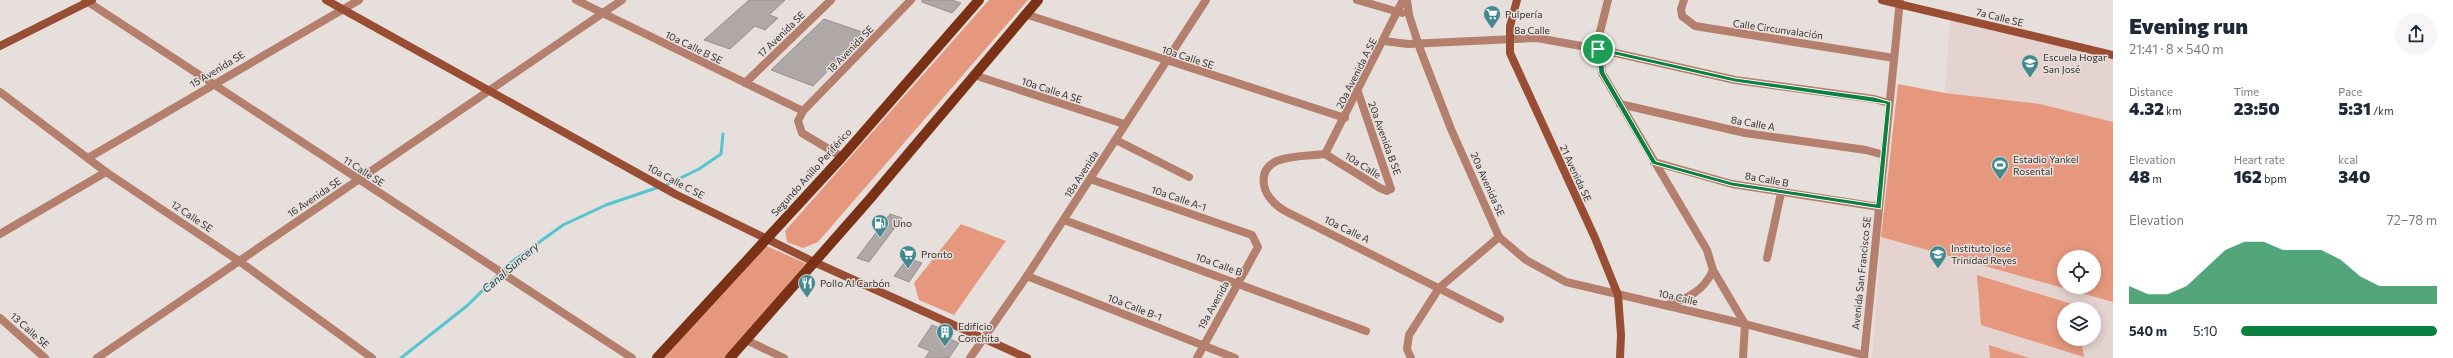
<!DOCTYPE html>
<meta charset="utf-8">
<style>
body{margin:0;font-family:Commissioner,sans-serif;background:#f6f6f7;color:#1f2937;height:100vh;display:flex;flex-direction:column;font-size:15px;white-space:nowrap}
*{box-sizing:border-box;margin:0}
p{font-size:13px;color:#747a83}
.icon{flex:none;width:22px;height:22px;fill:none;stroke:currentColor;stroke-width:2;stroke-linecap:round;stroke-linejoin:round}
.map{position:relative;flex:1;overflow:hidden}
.details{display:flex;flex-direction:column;background:#fff;width:340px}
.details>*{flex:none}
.controls{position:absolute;left:2057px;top:250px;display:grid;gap:8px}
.controls a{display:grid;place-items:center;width:44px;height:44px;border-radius:50%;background:#fff;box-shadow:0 2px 10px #0003;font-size:20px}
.pin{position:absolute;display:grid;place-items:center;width:34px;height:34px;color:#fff;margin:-17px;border:2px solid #fff;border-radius:50%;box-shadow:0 1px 4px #0007}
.round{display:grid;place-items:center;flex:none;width:42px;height:42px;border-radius:21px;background:#f6f6f7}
.headline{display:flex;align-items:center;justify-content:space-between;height:68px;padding:0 16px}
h1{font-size:22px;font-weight:800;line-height:30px}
.stats{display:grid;grid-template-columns:repeat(3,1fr);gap:6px;height:68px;padding:4px 16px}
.stats div{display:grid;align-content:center}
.stats b{font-size:17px;font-weight:800}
.stats small{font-size:11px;font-weight:400}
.stats p{font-size:11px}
.chart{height:112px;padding:8px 16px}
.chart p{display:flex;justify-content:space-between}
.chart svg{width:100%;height:72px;margin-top:4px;fill:#0b8043;opacity:.7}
ul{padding:0 16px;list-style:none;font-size:13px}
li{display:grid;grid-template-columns:64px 48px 1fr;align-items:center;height:30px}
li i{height:10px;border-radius:5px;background:#0b8043}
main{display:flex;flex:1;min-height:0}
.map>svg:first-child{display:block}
.built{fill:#e4d3ce;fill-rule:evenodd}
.green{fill:#e5987e;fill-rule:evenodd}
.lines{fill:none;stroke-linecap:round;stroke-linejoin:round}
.stream{stroke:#57c5ce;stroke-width:3}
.building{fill:#b0a8a6;stroke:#98918e}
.street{stroke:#b47f6c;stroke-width:8}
.secondary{stroke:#994e33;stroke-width:8}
.primary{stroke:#7a3115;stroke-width:10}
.route{fill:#0b8043;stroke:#fff;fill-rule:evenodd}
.labels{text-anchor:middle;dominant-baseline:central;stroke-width:3;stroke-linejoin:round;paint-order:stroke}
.poi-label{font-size:10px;fill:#363332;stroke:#e7dfdc;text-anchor:start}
.street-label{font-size:10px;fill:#363332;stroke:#e7dfdc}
.water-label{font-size:11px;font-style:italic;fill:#083d41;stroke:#e7dfdc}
</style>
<main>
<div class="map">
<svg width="2113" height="358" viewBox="0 0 2113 358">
<rect width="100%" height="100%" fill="#e7dfdc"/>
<!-- built -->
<g class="built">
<path d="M 1950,19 L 2113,58 L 2113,122 L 2040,104 L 1945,93 Z"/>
<path d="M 1881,237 L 2113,302 L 2113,358 L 1872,358 ZM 2064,309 L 2094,309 L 2094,339 L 2064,339 Z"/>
</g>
<!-- green -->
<g class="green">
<path d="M 989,0 L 1028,0 L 818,242 L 803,248 L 787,242 L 785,231 Z"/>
<path d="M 1898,84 L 1945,93 L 2040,104 L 2113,122 L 2113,302 L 1881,237 ZM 2064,257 L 2094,257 L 2094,287 L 2064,287 Z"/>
<path d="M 961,224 L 1006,241 L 954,315 L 919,300 L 914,283 Z"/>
<path d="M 762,244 L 807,264 L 728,358 L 658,358 Z"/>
<path d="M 1977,275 L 2075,305 L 2075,309 L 2064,309 L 2064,339 L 2081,339 L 2084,357 L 1981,325 Z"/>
<path d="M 1989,345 L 2029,358 L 1990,358 Z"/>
</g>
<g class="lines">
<!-- stream -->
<g class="stream">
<path d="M 664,186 L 699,169 L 721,154 L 723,134"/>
<path d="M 401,358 L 468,305 L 509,264 L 563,225 L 606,205 L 659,187"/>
</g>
</g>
<!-- building -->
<g class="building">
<path d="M 749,0 L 785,0 L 769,15 L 778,18 L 765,30 L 755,26 L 730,49 L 704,40 Z"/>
<path d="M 922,0 L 952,0 L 961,3 L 952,13 L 922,2 Z"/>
<path d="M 824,19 L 865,33 L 813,86 L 771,70 Z"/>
<path d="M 890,214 L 902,218 L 869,262 L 857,258 Z"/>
<path d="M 908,258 L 922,263 L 909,282 L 894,276 Z"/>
<path d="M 932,325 L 944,330 L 941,335 L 959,343 L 949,358 L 925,358 L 930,351 L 918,346 Z"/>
</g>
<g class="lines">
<!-- street -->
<g class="street">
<path d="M 85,0 L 632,358"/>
<path d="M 576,0 L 803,111"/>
<path d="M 1357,0 L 1402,13"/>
<path d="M 1407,0 L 1409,15 L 1420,49 L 1451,129 L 1499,237 L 1526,260 L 1566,282 L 1745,324 L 1864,355"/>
<path d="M 1608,0 L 1599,36 L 1602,73 L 1707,250 L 1713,270 C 1704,291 1687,299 1666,305"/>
<path d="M 1684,0 L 1681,9 L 1682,16 L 1695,26 L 1894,58"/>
<path d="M 1025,14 L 1345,118"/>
<path d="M 1384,41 L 1408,44 L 1537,38 L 1598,49 L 1735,80 L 1874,99 L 1889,103"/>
<path d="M 974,75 L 1124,124"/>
<path d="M 745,83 L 831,0"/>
<path d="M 0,92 L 106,172 L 239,261 L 372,358"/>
<path d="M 1620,104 L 1745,133 L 1866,150 L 1884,155"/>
<path d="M 1116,140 L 1189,177"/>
<path d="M 1325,154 C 1305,157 1259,152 1264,185 C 1266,197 1275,205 1285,211 L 1500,319"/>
<path d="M 1325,154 L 1380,188 L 1387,191 L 1391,189 L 1358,92"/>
<path d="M 1325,154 L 1403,0"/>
<path d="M 842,157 L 802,133 L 798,121 L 803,111 L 911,0"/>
<path d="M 88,158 L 359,0"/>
<path d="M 1654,162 L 1732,184 L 1879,207"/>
<path d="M 1090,179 L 1252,235 L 1258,247 L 1197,358"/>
<path d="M 1064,220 L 1366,331"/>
<path d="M 0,234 L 106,172"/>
<path d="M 1767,258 L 1781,193"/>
<path d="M 1713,270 L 1745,324 L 1743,358"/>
<path d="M 1027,276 L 1235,358"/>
<path d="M 0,318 L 45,358"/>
<path d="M 746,340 L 784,358"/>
<path d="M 97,358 L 622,0"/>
<path d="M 970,358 L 1027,276 L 1206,0"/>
<path d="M 1411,358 L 1407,349 L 1409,335 L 1439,288 L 1499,237"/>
<path d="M 1864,358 L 1900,0"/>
</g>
<!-- secondary -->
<g class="secondary">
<path d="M 326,0 L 675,194 L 814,262 L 1027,358"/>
<path d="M 1517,0 L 1510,26 L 1510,53 L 1595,238 L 1618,295 L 1621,335 L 1620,358"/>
<path d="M 1882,0 L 2113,55"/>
<path d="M 0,46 L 92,0"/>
</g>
<!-- primary -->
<g class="primary">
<path d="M 657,358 L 842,157 L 979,0"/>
<path d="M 730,358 L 869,200 L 1038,0"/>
</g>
</g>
<!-- route -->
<path class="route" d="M 1598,47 L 1735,78 L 1874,97 L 1891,102 L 1881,209 L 1732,186 L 1652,164 L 1599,73 L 1596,49 ZM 1602,52 L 1735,82 L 1886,104 L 1876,204 L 1732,182 L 1656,161 L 1605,73 Z"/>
<!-- icons -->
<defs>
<g id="supermarket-pin" transform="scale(0.9)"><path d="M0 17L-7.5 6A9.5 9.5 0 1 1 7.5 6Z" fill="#438a90" stroke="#e7dfdc"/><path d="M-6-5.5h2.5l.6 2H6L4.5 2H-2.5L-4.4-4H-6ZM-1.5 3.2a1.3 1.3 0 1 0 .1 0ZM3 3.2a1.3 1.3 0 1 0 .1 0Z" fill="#fff"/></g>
<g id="school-pin" transform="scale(0.9)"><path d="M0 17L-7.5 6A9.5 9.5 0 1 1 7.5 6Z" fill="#438a90" stroke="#e7dfdc"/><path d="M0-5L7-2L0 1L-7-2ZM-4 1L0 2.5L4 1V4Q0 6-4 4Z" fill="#fff"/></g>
<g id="stadium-pin" transform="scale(0.9)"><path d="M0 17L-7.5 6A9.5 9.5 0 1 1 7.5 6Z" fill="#438a90" stroke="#e7dfdc"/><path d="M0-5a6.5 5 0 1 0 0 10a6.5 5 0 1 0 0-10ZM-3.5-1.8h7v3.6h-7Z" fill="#fff"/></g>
<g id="fuel-pin" transform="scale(0.9)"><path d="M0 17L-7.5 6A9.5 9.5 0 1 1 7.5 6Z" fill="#438a90" stroke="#e7dfdc"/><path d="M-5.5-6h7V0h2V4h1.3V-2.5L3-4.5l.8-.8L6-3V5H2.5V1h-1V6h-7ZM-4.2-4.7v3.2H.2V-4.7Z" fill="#fff"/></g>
<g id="university-pin" transform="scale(0.9)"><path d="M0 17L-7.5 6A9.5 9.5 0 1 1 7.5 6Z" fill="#438a90" stroke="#e7dfdc"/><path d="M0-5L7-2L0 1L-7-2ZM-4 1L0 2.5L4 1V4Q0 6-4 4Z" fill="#fff"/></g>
<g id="restaurant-pin" transform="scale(0.9)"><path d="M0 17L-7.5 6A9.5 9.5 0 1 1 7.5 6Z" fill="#438a90" stroke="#e7dfdc"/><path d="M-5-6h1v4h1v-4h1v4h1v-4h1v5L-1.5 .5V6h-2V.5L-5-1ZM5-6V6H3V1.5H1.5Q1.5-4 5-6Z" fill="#fff"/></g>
<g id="building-pin" transform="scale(0.9)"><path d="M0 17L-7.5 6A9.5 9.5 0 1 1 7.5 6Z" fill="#438a90" stroke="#e7dfdc"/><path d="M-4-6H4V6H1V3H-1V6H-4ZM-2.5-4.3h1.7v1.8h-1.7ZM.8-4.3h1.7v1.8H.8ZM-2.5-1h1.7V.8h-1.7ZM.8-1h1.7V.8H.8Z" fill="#fff"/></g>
</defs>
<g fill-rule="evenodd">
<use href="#supermarket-pin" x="1492" y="14"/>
<use href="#school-pin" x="2030" y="63"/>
<use href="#stadium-pin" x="2000" y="165"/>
<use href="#fuel-pin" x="880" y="223"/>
<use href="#supermarket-pin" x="908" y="254"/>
<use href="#university-pin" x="1938" y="254"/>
<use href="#restaurant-pin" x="807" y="283"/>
<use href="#building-pin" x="945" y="332"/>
</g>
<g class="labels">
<!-- poi labels -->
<g class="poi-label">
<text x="1505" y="14">Pulpería</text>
<text x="2043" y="57">Escuela Hogar<tspan x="2043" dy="12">San José</tspan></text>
<text x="2013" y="159">Estadio Yankel<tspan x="2013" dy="12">Rosental</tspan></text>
<text x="893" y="223">Uno</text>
<text x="1951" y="248">Instituto José<tspan x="1951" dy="12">Trinidad Reyes</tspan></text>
<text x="921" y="254">Pronto</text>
<text x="820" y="283">Pollo Al Carbón</text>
<text x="958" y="326">Edificio<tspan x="958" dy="12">Conchita</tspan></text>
</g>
<!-- street labels -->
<g class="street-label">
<text transform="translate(2000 17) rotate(14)">7a Calle SE</text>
<text transform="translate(1778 29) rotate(8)">Calle Circunvalación</text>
<text x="1532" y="30">8a Calle</text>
<text transform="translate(781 34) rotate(-44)">17 Avenida SE</text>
<text transform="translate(694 47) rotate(26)">10a Calle B SE</text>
<text transform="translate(850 49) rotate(-46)">18 Avenida SE</text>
<text transform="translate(1188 57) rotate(18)">10a Calle SE</text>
<text transform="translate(217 69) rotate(-31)">15 Avenida SE</text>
<text transform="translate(1356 73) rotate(-63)">20a Avenida A SE</text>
<text transform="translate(1052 90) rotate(18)">10a Calle A SE</text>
<text transform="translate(1753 123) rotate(10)">8a Calle A</text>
<text transform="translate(1385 138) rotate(70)">20a Avenida B SE</text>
<text transform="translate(1363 165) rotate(32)">10a Calle</text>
<text transform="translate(364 171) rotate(33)">11 Calle SE</text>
<text transform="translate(811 172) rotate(-48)">Segundo Anillo Periférico</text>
<text transform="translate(1576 173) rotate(65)">21 Avenida SE</text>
<text transform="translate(1081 174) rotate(-57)">18a Avenida</text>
<text transform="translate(1767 179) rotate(10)">8a Calle B</text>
<text transform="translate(676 181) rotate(28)">10a Calle C SE</text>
<text transform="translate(1488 184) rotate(66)">20a Avenida SE</text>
<text transform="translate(314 197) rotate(-34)">16 Avenida SE</text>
<text transform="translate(1179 198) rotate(19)">10a Calle A-1</text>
<text transform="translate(192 216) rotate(34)">12 Calle SE</text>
<text transform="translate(1347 229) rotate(26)">10a Calle A</text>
<text transform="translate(1219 264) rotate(20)">10a Calle B</text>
<text transform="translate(1861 273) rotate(-84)">Avenida San Francisco SE</text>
<text transform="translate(1678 297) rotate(13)">10a Calle</text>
<text transform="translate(1213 305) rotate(-61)">19a Avenida</text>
<text transform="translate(1135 307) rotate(21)">10a Calle B-1</text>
<text transform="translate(30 330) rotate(42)">13 Calle SE</text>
</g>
<!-- water labels -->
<g class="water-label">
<text transform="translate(510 267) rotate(-41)">Canal Suncery</text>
</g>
</g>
</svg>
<div class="controls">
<a><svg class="icon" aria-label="locate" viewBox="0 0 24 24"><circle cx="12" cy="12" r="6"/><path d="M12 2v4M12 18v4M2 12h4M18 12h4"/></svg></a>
<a><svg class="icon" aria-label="layers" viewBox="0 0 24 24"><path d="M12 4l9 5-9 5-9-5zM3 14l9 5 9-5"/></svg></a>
</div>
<div class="pin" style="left:1598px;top:49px;background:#1e9e55"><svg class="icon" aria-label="arrive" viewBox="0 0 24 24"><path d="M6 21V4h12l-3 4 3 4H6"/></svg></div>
</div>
<section class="details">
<div class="headline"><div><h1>Evening run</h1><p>21:41 · 8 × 540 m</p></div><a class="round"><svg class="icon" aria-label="share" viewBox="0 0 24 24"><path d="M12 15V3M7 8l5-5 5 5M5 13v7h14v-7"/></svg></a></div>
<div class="stats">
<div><p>Distance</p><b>4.32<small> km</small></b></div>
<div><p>Time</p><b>23:50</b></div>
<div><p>Pace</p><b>5:31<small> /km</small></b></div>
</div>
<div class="stats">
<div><p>Elevation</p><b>48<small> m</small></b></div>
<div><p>Heart rate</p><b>162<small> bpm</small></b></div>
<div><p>kcal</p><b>340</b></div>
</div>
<div class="chart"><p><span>Elevation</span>72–78 m</p>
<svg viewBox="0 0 160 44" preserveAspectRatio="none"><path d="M0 44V33L10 38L20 38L30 33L40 22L50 11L60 6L70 6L80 11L90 11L100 11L110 17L120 27L130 33L140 33L150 33L160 33V44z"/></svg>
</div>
<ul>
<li><b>540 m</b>5:10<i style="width:100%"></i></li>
</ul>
</section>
</main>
